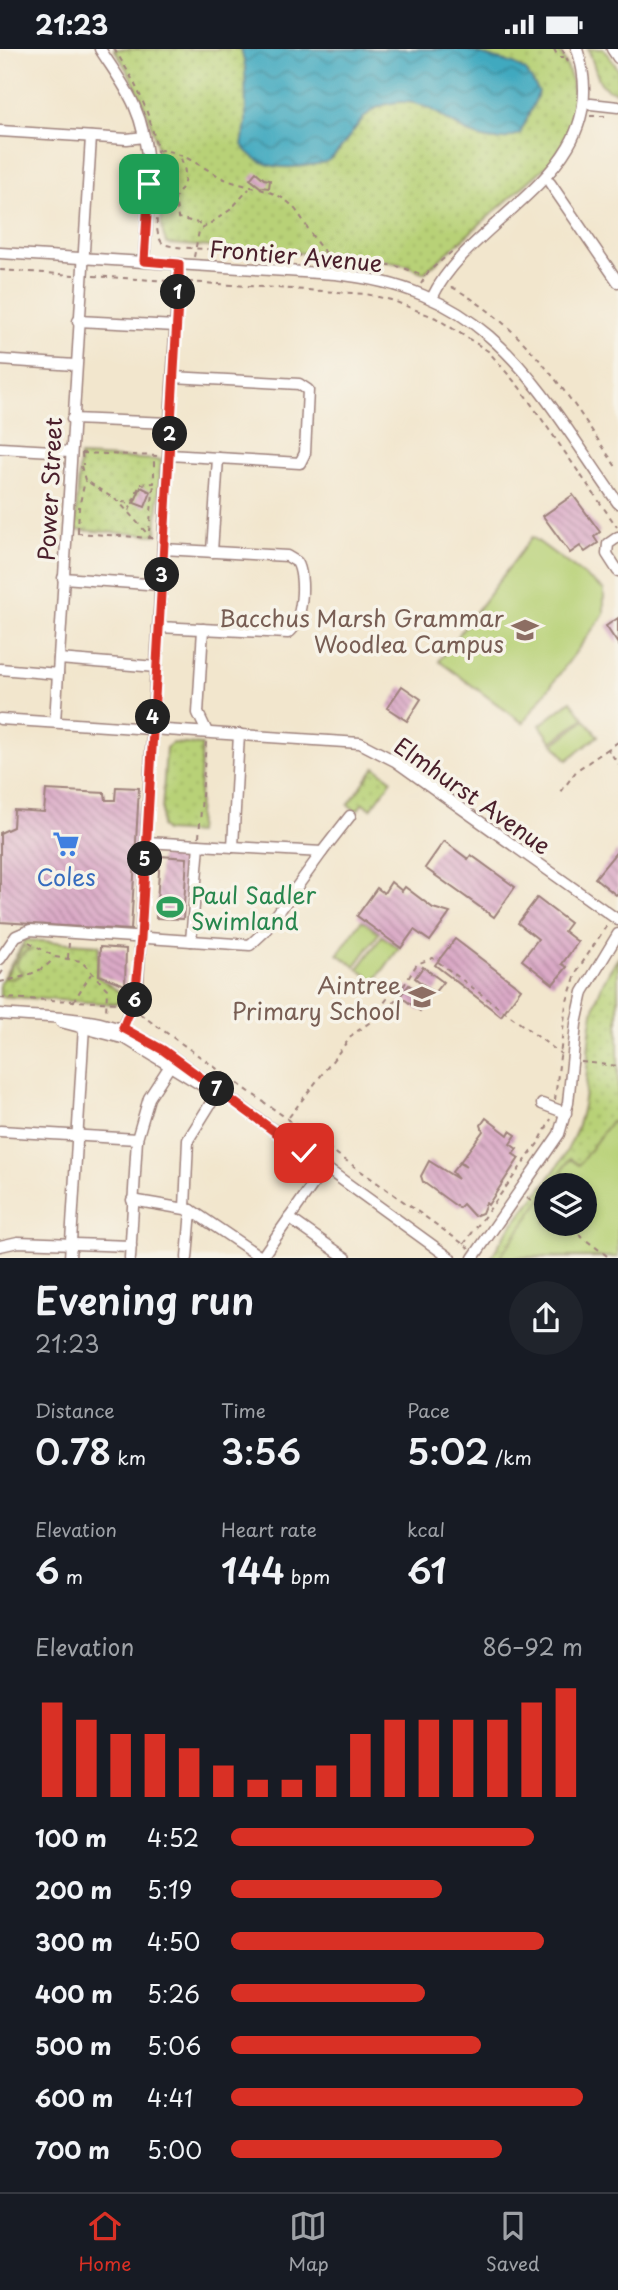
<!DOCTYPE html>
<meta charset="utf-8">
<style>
body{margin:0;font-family:"Playpen Sans",sans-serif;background:#20242c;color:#f1f3f6;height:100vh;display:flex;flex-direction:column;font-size:26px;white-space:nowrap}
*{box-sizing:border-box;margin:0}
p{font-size:23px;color:#9ea1a6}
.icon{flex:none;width:38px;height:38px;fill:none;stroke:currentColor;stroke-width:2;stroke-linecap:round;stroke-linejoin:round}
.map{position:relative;height:1209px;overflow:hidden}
.panel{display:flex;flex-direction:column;background:#171b24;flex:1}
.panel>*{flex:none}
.fabs{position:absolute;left:534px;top:1124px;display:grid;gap:14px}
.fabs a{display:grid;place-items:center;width:63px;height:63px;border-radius:50%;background:#171b24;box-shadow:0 4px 10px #0003;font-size:35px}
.pin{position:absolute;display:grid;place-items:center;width:60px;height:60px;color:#fff;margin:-30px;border-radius:14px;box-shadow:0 4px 10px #0006}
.km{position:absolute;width:35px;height:35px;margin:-18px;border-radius:50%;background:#222;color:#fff;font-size:19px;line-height:35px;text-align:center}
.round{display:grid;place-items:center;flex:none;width:74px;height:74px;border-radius:37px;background:#20242c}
.head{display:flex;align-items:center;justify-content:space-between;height:119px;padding:0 35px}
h1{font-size:38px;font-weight:600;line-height:52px}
.metrics{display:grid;grid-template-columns:repeat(3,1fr);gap:10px;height:119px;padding:7px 35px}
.metrics div{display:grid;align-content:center}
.metrics b{font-size:35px;font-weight:600}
.metrics small{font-size:19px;font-weight:400}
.metrics p{font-size:19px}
.chart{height:196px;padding:14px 35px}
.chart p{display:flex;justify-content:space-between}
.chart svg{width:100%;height:126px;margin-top:7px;stroke:#d93025;stroke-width:6}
ul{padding:0 35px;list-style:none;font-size:23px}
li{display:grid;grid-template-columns:112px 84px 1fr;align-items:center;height:52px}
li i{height:18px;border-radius:9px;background:#d93025}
.status{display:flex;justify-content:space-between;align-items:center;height:49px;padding:0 35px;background:#171b24;direction:ltr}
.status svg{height:19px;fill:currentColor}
.tabs{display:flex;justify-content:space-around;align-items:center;height:98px;border-top:2px solid #363941;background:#171b24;font-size:19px;color:#9ea1a6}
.tabs a{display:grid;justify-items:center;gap:4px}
.tabs .selected{color:#d93025}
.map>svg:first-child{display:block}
.park{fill:url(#park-dots);stroke:#817851;stroke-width:2;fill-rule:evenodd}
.garden{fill:#b8d177;stroke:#817851;stroke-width:2}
.water{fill:url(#water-waves);stroke:#446475;stroke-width:2}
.building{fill:url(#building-back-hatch)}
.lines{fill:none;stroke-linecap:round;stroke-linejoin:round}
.minor-casing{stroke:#9e827c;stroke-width:13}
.path{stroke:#9e827c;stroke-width:2;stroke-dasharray:5 5;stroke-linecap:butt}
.minor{stroke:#fff;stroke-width:10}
.route-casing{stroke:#fff;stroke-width:14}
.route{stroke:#d93025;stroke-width:9}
.labels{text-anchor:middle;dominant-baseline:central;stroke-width:7;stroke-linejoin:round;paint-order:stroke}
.street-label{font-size:23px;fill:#4a1f2b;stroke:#f7f3e8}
.education-label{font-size:23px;fill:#785e54;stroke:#f7f3e8;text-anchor:end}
.shop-label{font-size:23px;fill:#366cbe;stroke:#f7f3e8}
.leisure-label{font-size:23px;fill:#27864d;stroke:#f7f3e8;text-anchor:start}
</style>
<div class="status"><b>21:23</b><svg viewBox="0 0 49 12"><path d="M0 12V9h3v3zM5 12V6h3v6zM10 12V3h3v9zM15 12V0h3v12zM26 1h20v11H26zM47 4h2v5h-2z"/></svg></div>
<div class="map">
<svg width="618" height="1209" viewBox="0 0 618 1209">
<defs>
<pattern id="park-dots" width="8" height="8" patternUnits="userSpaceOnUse" patternTransform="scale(1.75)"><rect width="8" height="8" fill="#b8d177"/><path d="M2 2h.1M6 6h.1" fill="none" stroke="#a0b367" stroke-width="1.8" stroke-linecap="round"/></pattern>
<pattern id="water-waves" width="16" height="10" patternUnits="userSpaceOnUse" patternTransform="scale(1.75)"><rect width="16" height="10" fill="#3fa9bf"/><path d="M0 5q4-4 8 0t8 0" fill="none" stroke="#37899b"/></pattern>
<pattern id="building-back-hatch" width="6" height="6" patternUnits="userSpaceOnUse" patternTransform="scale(1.75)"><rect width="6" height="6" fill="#daa9c6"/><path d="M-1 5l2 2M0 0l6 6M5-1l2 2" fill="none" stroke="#b389a1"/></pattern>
</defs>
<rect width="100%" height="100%" fill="#f7f3e8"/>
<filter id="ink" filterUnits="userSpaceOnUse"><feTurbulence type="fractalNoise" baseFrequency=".0143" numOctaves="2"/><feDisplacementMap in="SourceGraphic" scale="14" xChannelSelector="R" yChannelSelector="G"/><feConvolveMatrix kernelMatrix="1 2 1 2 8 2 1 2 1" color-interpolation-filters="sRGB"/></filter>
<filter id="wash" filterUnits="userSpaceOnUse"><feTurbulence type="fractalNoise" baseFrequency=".00686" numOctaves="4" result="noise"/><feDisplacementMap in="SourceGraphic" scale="28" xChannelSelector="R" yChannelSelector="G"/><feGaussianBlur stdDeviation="1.57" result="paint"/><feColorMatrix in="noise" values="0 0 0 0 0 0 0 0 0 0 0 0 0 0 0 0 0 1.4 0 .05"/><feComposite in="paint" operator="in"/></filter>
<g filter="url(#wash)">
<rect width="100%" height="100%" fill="#f2e6cd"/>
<!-- park -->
<g class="park">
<path d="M 114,0 L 558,0 C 582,40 578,76 551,113 L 424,224 L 406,216 L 362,208 L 167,195 C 157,176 164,157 163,136 C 159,85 142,42 114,0 Z"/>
<path d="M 588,0 L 604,0 L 618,20 L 618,43 C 595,42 597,18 588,0 Z"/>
<path d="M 80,407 L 161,411 L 156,486 L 75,481 Z"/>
<path d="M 172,694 L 202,696 L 197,784 L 165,782 L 161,778 L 166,699 Z"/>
<path d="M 375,718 L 392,731 L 371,760 L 363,754 L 357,762 L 348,756 Z"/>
<path d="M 25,891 L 99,896 L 97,927 L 121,944 L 121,951 L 116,955 L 0,947 L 0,934 Z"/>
<path d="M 618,909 L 618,1208 L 491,1209 C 513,1166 557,1131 575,1084 C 599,1023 573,969 618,909 ZM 546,1136 L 584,1136 L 584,1174 L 546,1174 Z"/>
</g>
<!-- garden -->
<g class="garden">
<path d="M 532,488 L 604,541 L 604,565 L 523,674 L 439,612 Z"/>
<path d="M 571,652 L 584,669 L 552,693 L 540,676 Z"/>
<path d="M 585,671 L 598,687 L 567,711 L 554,695 Z"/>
<path d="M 362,871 L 379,884 L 355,917 L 338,905 Z"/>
<path d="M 382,887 L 399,899 L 375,932 L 358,920 Z"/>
<path d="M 23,897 L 31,901 C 23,902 18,909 16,917 L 23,924 L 12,930 L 5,929 Z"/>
<path d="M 611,1072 L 618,1077 L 618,1208 L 500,1208 L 546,1144 L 546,1174 L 584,1174 L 584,1136 L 552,1136 L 570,1110 L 579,1116 Z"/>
</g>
<!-- water -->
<path class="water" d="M 241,0 L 463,0 L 514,15 L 526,22 L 539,43 L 520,85 C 512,87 502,92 494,91 C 448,87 433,39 381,57 C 357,66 348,97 329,111 C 322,116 312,115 303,117 C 278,121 257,117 242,96 L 246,74 L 245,17 Z"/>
<g id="blocks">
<!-- building -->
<g class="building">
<path d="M 256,123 L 264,130 L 270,131 L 269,139 L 260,138 L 250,130 Z"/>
<path d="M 141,438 L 151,443 L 145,458 L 134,454 Z"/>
<path d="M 573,446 L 600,483 L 594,488 L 598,494 L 585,503 L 580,497 L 570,504 L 543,467 Z"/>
<path d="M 618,569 L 618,595 L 606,577 Z"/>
<path d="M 402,637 L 421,650 L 407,672 L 387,659 Z"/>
<path d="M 116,738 L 139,739 L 131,881 L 0,873 L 0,784 L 13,778 L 14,761 L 44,763 L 46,741 L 105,744 L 106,751 L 115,751 Z"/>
<path d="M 444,792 L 468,810 L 471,806 L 515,838 L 494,868 L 425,819 Z"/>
<path d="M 618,801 L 618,844 L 616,846 L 595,829 Z"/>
<path d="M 160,807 L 187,809 L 183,870 L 156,869 Z"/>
<path d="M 391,833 L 402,842 L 405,838 L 433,859 L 450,864 L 430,892 L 414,881 L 401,899 L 357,867 L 377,839 L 384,844 Z"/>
<path d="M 537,849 L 570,874 L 564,882 L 578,893 L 562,915 L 567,918 L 553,935 L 522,911 L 538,890 L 518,874 Z"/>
<path d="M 455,890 L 521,940 L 501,967 L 435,916 Z"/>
<path d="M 100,898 L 126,900 L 125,936 L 99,926 Z"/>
<path d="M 423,918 L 443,933 L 434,944 L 415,929 Z"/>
<path d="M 409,936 L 428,951 L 420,962 L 400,947 Z"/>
<path d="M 486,1069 L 508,1086 L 510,1082 L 516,1086 L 510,1095 L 517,1100 L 513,1105 L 519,1109 L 488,1156 L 486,1154 L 482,1164 L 474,1167 L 463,1155 L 459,1159 L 423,1133 L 421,1127 L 429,1112 L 458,1130 L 452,1123 L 459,1114 L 466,1118 L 460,1113 L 483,1082 L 481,1076 Z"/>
</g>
</g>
</g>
<g filter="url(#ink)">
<use href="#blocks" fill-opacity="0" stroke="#9e827c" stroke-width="2"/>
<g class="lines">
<!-- minor casing -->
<g class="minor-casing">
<g id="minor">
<path d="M 100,0 C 112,19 125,36 134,56 C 156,105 147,160 144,212"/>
<path d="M 612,0 L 618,9"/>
<path d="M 591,55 L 618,58"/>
<path d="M 0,82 L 127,90 L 144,88"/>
<path d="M 550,134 L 618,233"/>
<path d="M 0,204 L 335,225 C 492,241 536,337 618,454"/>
<path d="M 432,249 C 472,164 618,123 577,0"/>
<path d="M 78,272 L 176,277"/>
<path d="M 0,311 L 75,316"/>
<path d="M 72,370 L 170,374"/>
<path d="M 0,399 L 70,403"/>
<path d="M 169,406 L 300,414 L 305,404 L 308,341 L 299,335 L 173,328"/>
<path d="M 618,488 L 608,495 L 607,505 L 618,522"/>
<path d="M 212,503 L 218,409"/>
<path d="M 63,529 L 161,536"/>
<path d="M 158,578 L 288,584 C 303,575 306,527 297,513 L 287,507 L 163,500"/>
<path d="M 203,580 L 198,664 L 207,683"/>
<path d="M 59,610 L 156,618"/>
<path d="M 0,620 L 58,625"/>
<path d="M 0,670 L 360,694 L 395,712 L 618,871"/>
<path d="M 55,673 L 91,88"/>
<path d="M 233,798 L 239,685"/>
<path d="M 322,803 L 350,767"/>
<path d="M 191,892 L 199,796"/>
<path d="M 0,910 L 16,887 L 30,881 L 250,896 L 265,882 L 322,803 L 146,793"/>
<path d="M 0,965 C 69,971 100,963 163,1001 L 450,1209"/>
<path d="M 61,973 L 126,990 L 211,1042"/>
<path d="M 119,987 L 135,949 L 138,933 L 179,215"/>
<path d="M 542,1055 L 566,1064"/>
<path d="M 0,1082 L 137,1090"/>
<path d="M 132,1151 L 191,1161 L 262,1209"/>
<path d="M 185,1159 L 188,1091 L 219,1041"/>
<path d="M 289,1169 L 346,1209"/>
<path d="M 0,1197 L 18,1193 L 131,1197"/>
<path d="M 262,1208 L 325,1118"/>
<path d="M 70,1209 L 84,977"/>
<path d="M 130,1209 L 137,1090 L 149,1049 L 173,1012"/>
<path d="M 187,1209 L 191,1161"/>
<path d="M 473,1209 L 559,1085 L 568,1054 L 576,975 L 583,943 L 618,885"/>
</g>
</g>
<!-- path -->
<g class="path">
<path d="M 114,0 C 143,44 159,83 160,137 C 160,154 151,181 163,195 L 175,198 L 355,210 L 401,218 L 425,227"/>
<path d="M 554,0 L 558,8 L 565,8"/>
<path d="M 562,0 L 568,12"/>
<path d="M 590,67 L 605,67"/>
<path d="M 158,101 C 182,101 206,122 227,131 C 247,139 271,139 288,153 C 306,168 311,194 330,207"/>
<path d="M 181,110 C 188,126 186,135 175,149 L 178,169 L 206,176"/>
<path d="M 194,208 L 199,182 L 230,161 L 249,140"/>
<path d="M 0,221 L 74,226"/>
<path d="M 93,227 L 168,232"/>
<path d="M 188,233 L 366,245 L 391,251 L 436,269 L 488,302 L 520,339 L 617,478"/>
<path d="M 421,235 L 429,222 L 456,199"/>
<path d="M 452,238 C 527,279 572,351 618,421"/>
<path d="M 82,404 L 157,407"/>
<path d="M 82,404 L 83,416"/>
<path d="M 81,417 L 85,431 L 119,453 L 152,490"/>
<path d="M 122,453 L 133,454"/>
<path d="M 129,462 L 140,435 L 154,434 L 154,409"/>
<path d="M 78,482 L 79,458 L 85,432"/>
<path d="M 149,482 L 154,435"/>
<path d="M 77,484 L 151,489"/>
<path d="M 618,693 L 608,700 L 618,715"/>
<path d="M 561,743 L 577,721 L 608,700"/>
<path d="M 199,788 L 206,692"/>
<path d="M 29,893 L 55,908 L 81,912 L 107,940 L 106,965"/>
<path d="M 68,909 L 69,893"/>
<path d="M 0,926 L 5,919"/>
<path d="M 0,933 C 19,929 41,925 54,909"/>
<path d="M 0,949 L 124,954"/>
<path d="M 73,953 L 91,925"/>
<path d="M 140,965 L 469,1199"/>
<path d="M 581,1013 L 618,1017"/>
<path d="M 555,1051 L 566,955 L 577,922 L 607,876"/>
<path d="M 289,1068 L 353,985 L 369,974 L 387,950 L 394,953 L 417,915 L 433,909 L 561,1005"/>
<path d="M 527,1149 L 546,1162"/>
<path d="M 563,1174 L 610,1209"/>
<path d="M 464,1195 L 539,1093 L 551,1070"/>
</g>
<!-- minor -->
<use href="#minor" class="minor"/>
</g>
</g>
<g class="lines" filter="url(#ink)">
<!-- route casing -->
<g class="route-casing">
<path id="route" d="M 149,135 L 144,212 L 179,215 L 179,236 L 141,889 L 135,949 L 123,979 L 163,1001 L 304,1104"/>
</g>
<!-- route -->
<use href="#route" class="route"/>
</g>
<!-- icons -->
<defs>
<g id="school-bare" transform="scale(2.1)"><path d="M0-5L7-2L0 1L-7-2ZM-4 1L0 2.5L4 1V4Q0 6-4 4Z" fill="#8d6e63" stroke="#f7f3e8" stroke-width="2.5" paint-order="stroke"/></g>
<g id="supermarket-bare" transform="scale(2.1)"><path d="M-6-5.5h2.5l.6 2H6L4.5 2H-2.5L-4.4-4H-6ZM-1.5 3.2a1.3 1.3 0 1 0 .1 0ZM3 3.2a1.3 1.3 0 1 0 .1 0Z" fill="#3f7fe0" stroke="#f7f3e8" stroke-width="2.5" paint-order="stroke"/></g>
<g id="stadium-bare" transform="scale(2.1)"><path d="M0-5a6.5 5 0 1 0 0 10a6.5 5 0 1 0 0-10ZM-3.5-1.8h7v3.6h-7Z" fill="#2e9e5b" stroke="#f7f3e8" stroke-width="2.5" paint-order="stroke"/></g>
</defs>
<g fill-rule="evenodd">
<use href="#school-bare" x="525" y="581"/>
<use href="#supermarket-bare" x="66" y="795"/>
<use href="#stadium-bare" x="170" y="858"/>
<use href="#school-bare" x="422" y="948"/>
</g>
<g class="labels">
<!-- street labels -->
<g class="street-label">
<text transform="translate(296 206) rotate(5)">Frontier Avenue</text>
<text transform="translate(49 440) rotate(-87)">Power Street</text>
<text transform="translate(473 746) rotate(35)">Elmhurst Avenue</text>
</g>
<!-- education labels -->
<g class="education-label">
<text x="504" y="568">Bacchus Marsh Grammar<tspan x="504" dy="26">Woodlea Campus</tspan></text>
<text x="401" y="935">Aintree<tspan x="401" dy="26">Primary School</tspan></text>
</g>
<!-- shop labels -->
<g class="shop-label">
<text x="66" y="827">Coles</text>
</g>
<!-- leisure labels -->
<g class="leisure-label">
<text x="191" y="845">Paul Sadler<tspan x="191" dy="26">Swimland</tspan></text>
</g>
</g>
</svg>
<div class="fabs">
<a><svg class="icon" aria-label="layers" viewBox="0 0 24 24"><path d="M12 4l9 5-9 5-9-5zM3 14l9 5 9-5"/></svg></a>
</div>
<div class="pin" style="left:149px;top:135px;background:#1e9e55"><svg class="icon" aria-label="arrive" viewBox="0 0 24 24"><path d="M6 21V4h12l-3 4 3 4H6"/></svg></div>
<div class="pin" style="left:304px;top:1104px;background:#d93025"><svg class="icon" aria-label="check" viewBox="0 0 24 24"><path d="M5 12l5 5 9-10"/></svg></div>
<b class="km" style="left:178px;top:243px">1</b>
<b class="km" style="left:170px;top:385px">2</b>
<b class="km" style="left:162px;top:526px">3</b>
<b class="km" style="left:153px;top:668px">4</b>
<b class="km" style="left:145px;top:810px">5</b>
<b class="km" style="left:135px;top:951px">6</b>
<b class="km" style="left:217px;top:1040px">7</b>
</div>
<section class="panel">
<div class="head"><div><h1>Evening run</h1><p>21:23</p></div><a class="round"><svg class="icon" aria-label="share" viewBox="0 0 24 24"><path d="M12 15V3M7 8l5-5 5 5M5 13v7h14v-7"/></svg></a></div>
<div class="metrics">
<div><p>Distance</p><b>0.78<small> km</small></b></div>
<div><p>Time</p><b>3:56</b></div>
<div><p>Pace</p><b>5:02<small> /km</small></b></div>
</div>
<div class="metrics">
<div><p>Elevation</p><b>6<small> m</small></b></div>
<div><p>Heart rate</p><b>144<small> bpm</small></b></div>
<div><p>kcal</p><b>61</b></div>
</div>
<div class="chart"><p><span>Elevation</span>86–92 m</p>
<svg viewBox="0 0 160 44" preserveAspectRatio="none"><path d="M5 44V11M15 44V17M25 44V22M35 44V22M45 44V27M55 44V33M65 44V38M75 44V38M85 44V33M95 44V22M105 44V17M115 44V17M125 44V17M135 44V17M145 44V11M155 44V6"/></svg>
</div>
<ul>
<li><b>100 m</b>4:52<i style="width:86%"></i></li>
<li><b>200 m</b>5:19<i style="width:60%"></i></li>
<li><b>300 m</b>4:50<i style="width:89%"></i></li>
<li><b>400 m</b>5:26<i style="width:55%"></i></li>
<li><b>500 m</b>5:06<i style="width:71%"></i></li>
<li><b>600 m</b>4:41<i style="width:100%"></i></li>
<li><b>700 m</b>5:00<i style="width:77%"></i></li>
</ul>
</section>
<nav class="tabs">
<a class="selected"><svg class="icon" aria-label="home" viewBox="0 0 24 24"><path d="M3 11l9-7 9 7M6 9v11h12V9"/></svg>Home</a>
<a><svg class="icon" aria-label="map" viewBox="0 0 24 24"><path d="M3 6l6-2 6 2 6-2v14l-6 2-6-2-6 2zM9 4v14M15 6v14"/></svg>Map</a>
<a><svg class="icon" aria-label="saved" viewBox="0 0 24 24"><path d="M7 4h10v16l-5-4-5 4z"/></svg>Saved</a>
</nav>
